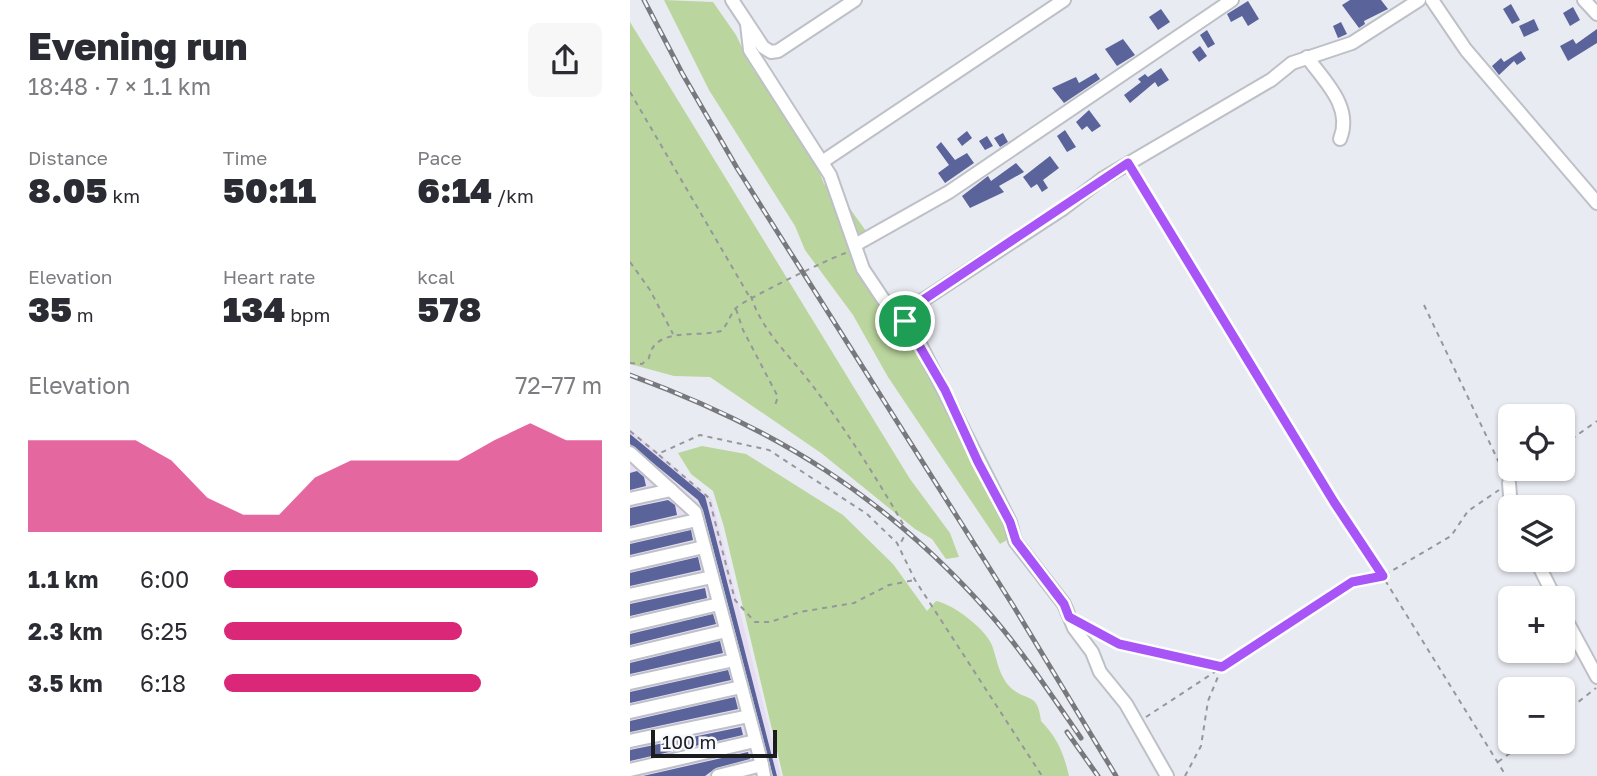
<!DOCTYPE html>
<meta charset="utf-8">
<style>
body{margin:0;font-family:"Golos Text",sans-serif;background:#f7f7f7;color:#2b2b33;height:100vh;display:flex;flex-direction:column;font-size:26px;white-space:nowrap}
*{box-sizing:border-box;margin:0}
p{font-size:23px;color:#7c7c81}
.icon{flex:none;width:38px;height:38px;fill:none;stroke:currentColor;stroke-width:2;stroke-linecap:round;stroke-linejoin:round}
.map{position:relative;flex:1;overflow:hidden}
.sheet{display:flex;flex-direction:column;background:#fff;width:630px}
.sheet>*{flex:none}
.controls{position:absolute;left:868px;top:404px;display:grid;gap:14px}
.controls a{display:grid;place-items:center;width:77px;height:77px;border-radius:10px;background:#fff;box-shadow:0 2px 5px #0004;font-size:35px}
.scale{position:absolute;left:21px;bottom:18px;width:126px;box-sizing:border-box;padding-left:7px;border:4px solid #1b1c1e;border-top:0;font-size:19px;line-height:24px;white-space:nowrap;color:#1b1c1e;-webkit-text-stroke:5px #f7f8fe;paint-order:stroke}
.pin{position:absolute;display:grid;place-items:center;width:60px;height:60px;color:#fff;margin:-30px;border:4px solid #fff;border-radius:50%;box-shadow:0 2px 7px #0007}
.round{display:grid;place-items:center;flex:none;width:74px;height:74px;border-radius:10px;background:#f7f7f7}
.head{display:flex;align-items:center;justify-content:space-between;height:119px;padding:0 28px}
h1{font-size:38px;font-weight:800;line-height:52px}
.stats{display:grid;grid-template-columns:repeat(3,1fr);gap:10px;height:119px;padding:7px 28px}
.stats div{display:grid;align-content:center}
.stats b{font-size:35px;font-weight:800}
.stats small{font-size:19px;font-weight:400}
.stats p{font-size:19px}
.chart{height:196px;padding:14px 28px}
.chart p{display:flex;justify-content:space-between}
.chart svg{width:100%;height:126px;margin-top:7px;fill:#db2777;opacity:.7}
ul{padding:0 28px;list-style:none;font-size:23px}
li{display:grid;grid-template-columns:112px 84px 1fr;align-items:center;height:52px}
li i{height:18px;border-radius:9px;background:#db2777}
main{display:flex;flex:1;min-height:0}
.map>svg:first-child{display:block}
.industrial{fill:#e7ddf2}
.green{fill:#bad59d}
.building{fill:#5a649b}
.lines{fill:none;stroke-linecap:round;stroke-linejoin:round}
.minor-casing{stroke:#bec0c7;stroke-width:16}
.path{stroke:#96979c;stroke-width:2;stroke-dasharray:5 5;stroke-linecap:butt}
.minor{stroke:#fff;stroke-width:12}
.rail-casing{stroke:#78797d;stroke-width:5}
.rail{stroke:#f7f8fe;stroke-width:2.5;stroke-dasharray:8;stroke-linecap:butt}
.route-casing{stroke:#fff;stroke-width:14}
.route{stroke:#a855f7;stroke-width:9}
</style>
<main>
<section class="sheet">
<div class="head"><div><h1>Evening run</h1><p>18:48 · 7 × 1.1 km</p></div><a class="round"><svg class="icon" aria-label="share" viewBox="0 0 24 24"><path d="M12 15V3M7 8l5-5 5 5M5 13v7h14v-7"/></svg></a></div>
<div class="stats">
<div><p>Distance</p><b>8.05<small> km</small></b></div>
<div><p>Time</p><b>50:11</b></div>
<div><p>Pace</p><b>6:14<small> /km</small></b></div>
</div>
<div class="stats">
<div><p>Elevation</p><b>35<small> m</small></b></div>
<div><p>Heart rate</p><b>134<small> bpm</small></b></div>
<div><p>kcal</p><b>578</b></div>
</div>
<div class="chart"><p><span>Elevation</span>72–77 m</p>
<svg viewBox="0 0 160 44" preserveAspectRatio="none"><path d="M0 44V12L10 12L20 12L30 12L40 19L50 32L60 38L70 38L80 25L90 19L100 19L110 19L120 19L130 12L140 6L150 12L160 12V44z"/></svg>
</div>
<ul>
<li><b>1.1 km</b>6:00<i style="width:83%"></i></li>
<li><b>2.3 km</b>6:25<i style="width:63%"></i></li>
<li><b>3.5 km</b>6:18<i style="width:68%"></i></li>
</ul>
</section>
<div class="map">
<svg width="967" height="776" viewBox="0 0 967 776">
<rect width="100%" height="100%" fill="#e9ebf2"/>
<!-- industrial -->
<path class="industrial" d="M 0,429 L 82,499 L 151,776 L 0,776 Z"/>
<!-- green -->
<g class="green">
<path d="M 34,0 L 83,2 L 106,35 L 122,68 L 185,160 L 194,184 L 213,199 L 236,231 L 230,247 L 248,299 L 283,292 L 289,294 L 278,332 L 379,528 L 377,540 L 370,544 L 258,377 L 223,315 L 175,250 L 165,226 L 79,90 Z"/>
<path d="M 0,22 L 280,479 L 320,533 L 329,557 L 316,559 L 302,539 L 285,529 L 191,453 L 80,377 L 44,376 L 0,364 Z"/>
<path d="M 72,446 L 116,454 L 213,515 L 263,564 L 297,611 L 306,601 C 323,604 358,630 363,648 C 367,661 370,678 381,688 C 397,702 408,692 411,721 C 427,737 434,754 439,776 L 153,776 L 94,527 L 83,491 L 61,474 L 48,453 Z"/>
</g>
<!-- building -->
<g class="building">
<path d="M 720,0 L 751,0 L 758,9 L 734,21 L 735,24 L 729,28 L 712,5 Z"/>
<path d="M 618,1 L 629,19 L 618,26 L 612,16 L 601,22 L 597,14 Z"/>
<path d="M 881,4 L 890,20 L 882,24 L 873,9 Z"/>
<path d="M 943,7 L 950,20 L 940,26 L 933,13 Z"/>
<path d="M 531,9 L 540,22 L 528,30 L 519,17 Z"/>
<path d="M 904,19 L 909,30 L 894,37 L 889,26 Z"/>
<path d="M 711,22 L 717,34 L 708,38 L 703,26 Z"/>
<path d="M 967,29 L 967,43 L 938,61 L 930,46 L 943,39 L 946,44 Z"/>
<path d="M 577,30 L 585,44 L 578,48 L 570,35 Z"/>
<path d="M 493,39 L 505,55 L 487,66 L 475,49 Z"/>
<path d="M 570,46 L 577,56 L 569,62 L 562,52 Z"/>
<path d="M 891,51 L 896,59 L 887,65 L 884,61 L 869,75 L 862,66 L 871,58 L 874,62 Z"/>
<path d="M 531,68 L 539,80 L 528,87 L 525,82 L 500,103 L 494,95 L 511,82 L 508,79 L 515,74 L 518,77 Z"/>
<path d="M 466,73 L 470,79 L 434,103 L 422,88 L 446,77 L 449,83 Z"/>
<path d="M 459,110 L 471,126 L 462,132 L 457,126 L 452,130 L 446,122 Z"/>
<path d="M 435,130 L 446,147 L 437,152 L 427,136 Z"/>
<path d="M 337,131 L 342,138 L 332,146 L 327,139 Z"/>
<path d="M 373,133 L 378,142 L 370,147 L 364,138 Z"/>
<path d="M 357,136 L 363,146 L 355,150 L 349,141 Z"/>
<path d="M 311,142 L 325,160 L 337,153 L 344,163 L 315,183 L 308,173 L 319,165 L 306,147 Z"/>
<path d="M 420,156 L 429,168 L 413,180 L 418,188 L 412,192 L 407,184 L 401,188 L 393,177 Z"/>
<path d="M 386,163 L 394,172 L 369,186 L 374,192 L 340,208 L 332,196 L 358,176 L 361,181 Z"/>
<path d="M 0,434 L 75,496 L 147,776 L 143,776 L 73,510 L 68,500 L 0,444 Z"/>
<path d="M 7,471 L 14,477 L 16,486 L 0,490 L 0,473 Z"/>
<path d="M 38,500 L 45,505 L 47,515 L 0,526 L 0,508 Z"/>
<path d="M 61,530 L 63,540 L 0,555 L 0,544 Z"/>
<path d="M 68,557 L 71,570 L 0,586 L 0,573 Z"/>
<path d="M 75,588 L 77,598 L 0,616 L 0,604 Z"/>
<path d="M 83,614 L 86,624 L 0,645 L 0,634 Z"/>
<path d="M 90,641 L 93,653 L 0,674 L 0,663 Z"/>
<path d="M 98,670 L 101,680 L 0,703 L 0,692 Z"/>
<path d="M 105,697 L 108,709 L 0,732 L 0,721 Z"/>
<path d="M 111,727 L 113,735 L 0,761 L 0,750 Z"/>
<path d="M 118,752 L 120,759 L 86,768 L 75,776 L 13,776 Z"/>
</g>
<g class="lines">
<!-- minor casing -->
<g class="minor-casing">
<g id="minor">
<path d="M 102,0 L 133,47 L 141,52 L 148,51 L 225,0"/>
<path d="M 802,0 L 836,50 L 967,203"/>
<path d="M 954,0 L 967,14"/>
<path d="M 117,24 L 120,50 L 200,175 L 233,269 L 253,299 L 275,321 L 290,344 L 380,522 L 385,541 L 434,604 L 444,628 L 462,652 L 470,672 L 496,704 L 537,776"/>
<path d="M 677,57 C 695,82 723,107 710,139"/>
<path d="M 192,162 L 434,0"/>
<path d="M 225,245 L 319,192 L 602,0"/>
<path d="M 275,321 L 284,306 L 434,208 L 472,179 L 641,80 L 662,63 L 722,43 L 789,0"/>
<path d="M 0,453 L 65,512 L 132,765"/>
<path d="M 879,483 L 881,508"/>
<path d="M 0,499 L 41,490"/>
<path d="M 0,535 L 67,520"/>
<path d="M 906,560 L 925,598"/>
<path d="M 0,564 L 74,547"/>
<path d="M 0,595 L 82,577"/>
<path d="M 933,614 L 967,677"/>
<path d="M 0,625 L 89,604"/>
<path d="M 0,654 L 96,631"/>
<path d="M 0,683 L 104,660"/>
<path d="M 0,712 L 111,687"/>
<path d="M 0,741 L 119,716"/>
<path d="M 0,770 L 125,741"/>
<path d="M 88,776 L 132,765 L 134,776"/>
</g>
</g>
<!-- path -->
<g class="path">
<path d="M 0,92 L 119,296"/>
<path d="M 503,172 L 876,776"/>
<path d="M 0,262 L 20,290 L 43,334"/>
<path d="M 121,296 C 131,330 161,357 182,385 C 217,431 248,480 277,531 L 269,546"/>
<path d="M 794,305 L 874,473"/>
<path d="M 106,309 L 113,330 L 148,397 L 145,405"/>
<path d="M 0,363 L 12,364 L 19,358 C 24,326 68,338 91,331 C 98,324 100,315 106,308 C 110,302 204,256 216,253"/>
<path d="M 0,431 L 28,454 L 70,435 L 139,450 L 237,514 L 267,543 L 285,580 L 412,776"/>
<path d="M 933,445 L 967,421"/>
<path d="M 29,455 L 79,498 L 105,600 L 125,622 L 140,622 L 170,612 L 224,603 L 259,585 L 285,580"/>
<path d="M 888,476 L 899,469"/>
<path d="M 459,630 L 489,644 L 592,667 L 578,701 L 571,746 L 555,776"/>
<path d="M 933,714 L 966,688"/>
<path d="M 516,717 L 722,582 L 753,576 L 821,536 L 838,511 L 869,490"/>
<path d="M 868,762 L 895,742"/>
</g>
<!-- minor -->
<use href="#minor" class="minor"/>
<!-- rail casing -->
<g class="rail-casing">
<g id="rail">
<path d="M 14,0 L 52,73 L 107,168 L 384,607 L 486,776"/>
<path d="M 0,375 C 145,428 257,497 360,614 C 393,652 422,696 451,738"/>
<path d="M 437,732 L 468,776"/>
</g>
</g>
<!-- rail -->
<use href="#rail" class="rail"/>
</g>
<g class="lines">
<!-- route casing -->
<g class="route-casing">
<path id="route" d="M 498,163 L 704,502 L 753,576 L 722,582 L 592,667 L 489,644 L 439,617 L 434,604 L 386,541 L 380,522 L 348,462 L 315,390 L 275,321 L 284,306 Z"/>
</g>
<!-- route -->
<use href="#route" class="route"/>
</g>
</svg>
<div class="controls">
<a><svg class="icon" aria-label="locate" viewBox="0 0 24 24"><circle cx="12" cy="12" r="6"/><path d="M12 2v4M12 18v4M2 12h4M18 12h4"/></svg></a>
<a><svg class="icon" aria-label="layers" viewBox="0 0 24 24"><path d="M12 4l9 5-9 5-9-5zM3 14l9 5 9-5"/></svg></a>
<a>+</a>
<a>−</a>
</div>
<div class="scale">100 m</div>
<div class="pin" style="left:275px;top:321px;background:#1e9e55"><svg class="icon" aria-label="arrive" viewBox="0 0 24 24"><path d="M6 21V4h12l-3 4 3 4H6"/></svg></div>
</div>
</main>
